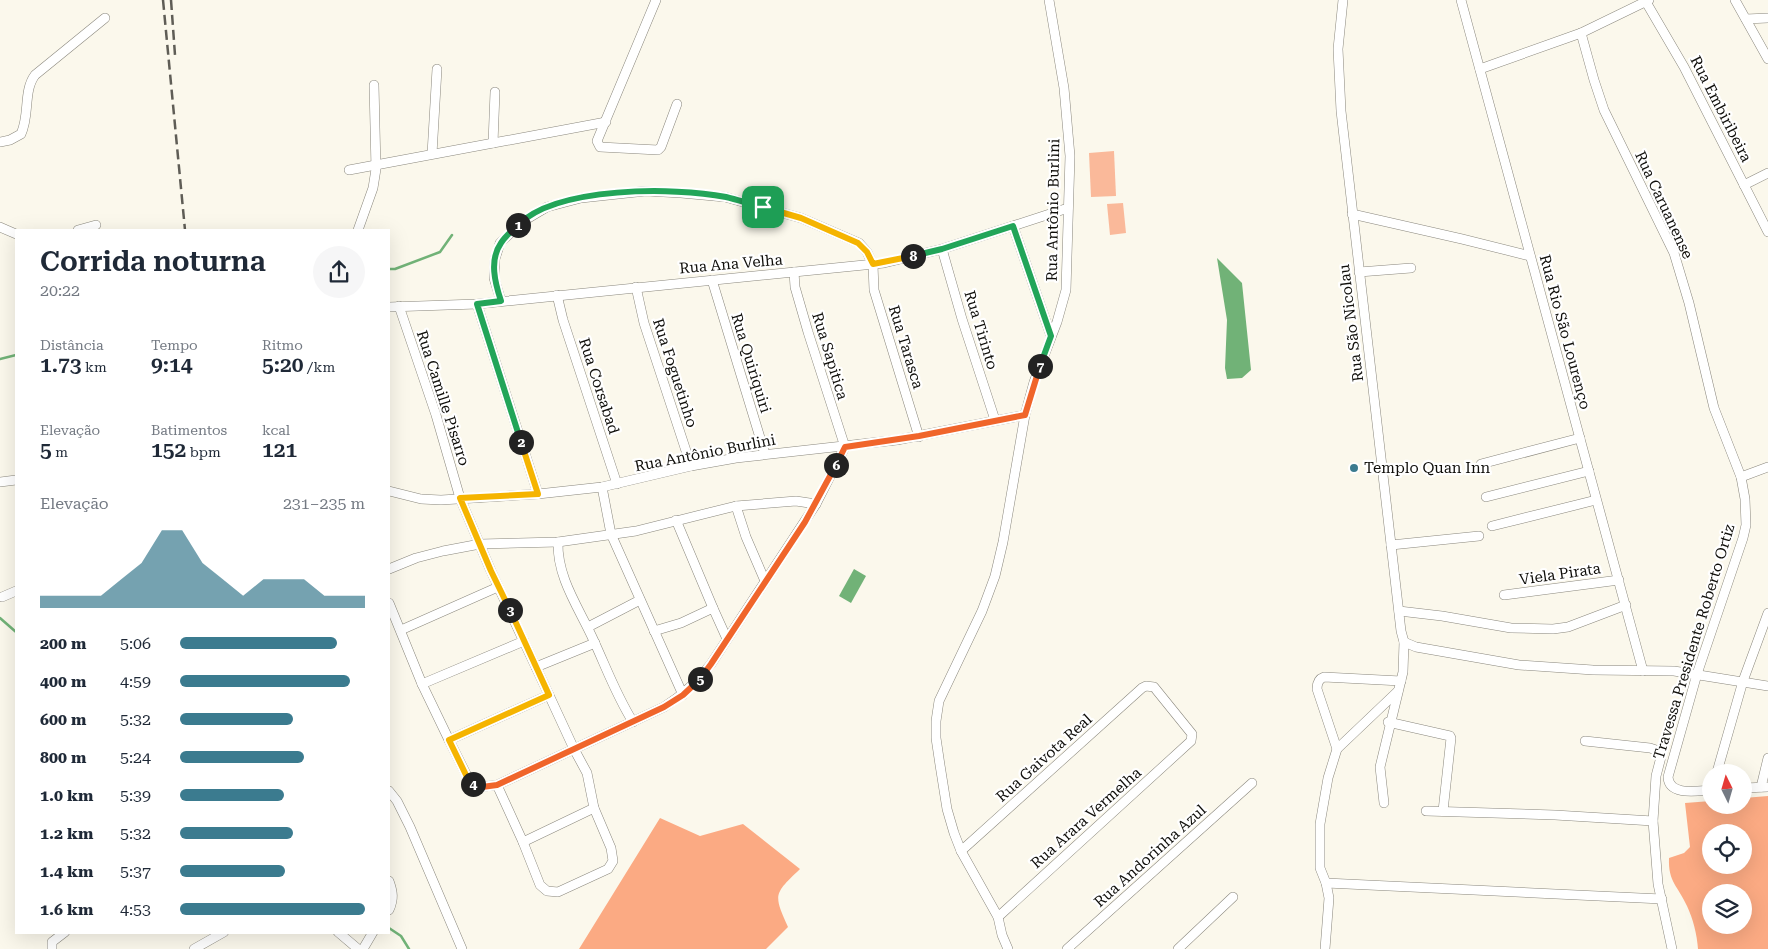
<!DOCTYPE html>
<html lang="pt">
<meta charset="utf-8">
<style>
body{margin:0;font-family:"Roboto Serif",serif;background:#f6f6f7;color:#1f2937;height:100vh;display:flex;flex-direction:column;font-size:19px;white-space:nowrap}
*{box-sizing:border-box;margin:0}
p{font-size:16px;color:#747a83}
.icon{flex:none;width:28px;height:28px;fill:none;stroke:currentColor;stroke-width:2;stroke-linecap:round;stroke-linejoin:round}
.map{position:relative;flex:1;overflow:hidden}
.side{position:absolute;left:15px;top:229px;width:375px;height:705px;display:flex;flex-direction:column;background:#fff;border-radius:0px;box-shadow:0 5px 20px #0002}
.side>*{flex:none}
.needle{width:32px;rotate:355deg}
.fabs{position:absolute;left:1702px;top:764px;display:grid;gap:10px}
.fabs a{display:grid;place-items:center;width:50px;height:50px;border-radius:50%;background:#fff;box-shadow:0 5px 20px #0002;font-size:25px}
.pin{position:absolute;display:grid;place-items:center;width:42px;height:42px;color:#fff;margin:-21px;border-radius:10px;box-shadow:0 2px 8px #0006}
.km{position:absolute;width:25px;height:25px;margin:-12px;border-radius:50%;background:#222;color:#fff;font-size:14px;line-height:25px;text-align:center}
.round{display:grid;place-items:center;flex:none;width:52px;height:52px;border-radius:26px;background:#f6f6f7}
.headline{display:flex;align-items:center;justify-content:space-between;height:85px;padding:0 25px}
h1{font-size:28px;font-weight:600;line-height:38px}
.stats{display:grid;grid-template-columns:repeat(3,1fr);gap:8px;height:85px;padding:5px 25px}
.stats div{display:grid;align-content:center}
.stats b{font-size:21px;font-weight:600}
.stats small{font-size:14px;font-weight:400}
.stats p{font-size:14px}
.chart{height:140px;padding:10px 25px}
.chart p{display:flex;justify-content:space-between}
.chart svg{width:100%;height:90px;margin-top:5px;fill:#3b7b8f;opacity:.7}
ul{padding:0 25px;list-style:none;font-size:16px}
li{display:grid;grid-template-columns:80px 60px 1fr;align-items:center;height:38px}
li i{height:12px;border-radius:6px;background:#3b7b8f}
.map>svg:first-child{display:block}
.green{fill:#fab99a}
.forest{fill:#fbaa83;fill-rule:evenodd}
.water{fill:#71b277}
.lines{fill:none;stroke-linecap:round;stroke-linejoin:round}
.stream{stroke:#71b277;stroke-width:2.5}
.minor-casing{stroke:#8a877d;stroke-width:10}
.minor{stroke:#fff;stroke-width:9}
.rail{stroke:#5f5d56;stroke-width:2.5;stroke-dasharray:10 5;stroke-linecap:butt}
.split-1-casing{stroke:#fff;stroke-width:10}
.split-2-casing{stroke:#fff;stroke-width:10}
.split-3-casing{stroke:#fff;stroke-width:10}
.split-4-casing{stroke:#fff;stroke-width:10}
.split-5-casing{stroke:#fff;stroke-width:10}
.split-6-casing{stroke:#fff;stroke-width:10}
.split-7-casing{stroke:#fff;stroke-width:10}
.split-8-casing{stroke:#fff;stroke-width:10}
.split-9-casing{stroke:#fff;stroke-width:10}
.split-1{stroke:#22a559;stroke-width:6}
.split-2{stroke:#22a559;stroke-width:6}
.split-3{stroke:#f5b400;stroke-width:6}
.split-4{stroke:#f5b400;stroke-width:6}
.split-5{stroke:#f0652b;stroke-width:6}
.split-6{stroke:#f0652b;stroke-width:6}
.split-7{stroke:#f0652b;stroke-width:6}
.split-8{stroke:#22a559;stroke-width:6}
.split-9{stroke:#f5b400;stroke-width:6}
.poi-dot{fill:#3b7b8f;stroke:#fff;stroke-width:2}
.labels{text-anchor:middle;dominant-baseline:central;stroke-width:4.5;stroke-linejoin:round;paint-order:stroke}
.street-label{font-size:15px;fill:#0f0e0a;stroke:#fff}
.poi-label{font-size:15px;fill:#0f0e0a;stroke:#fff;text-anchor:start}
</style>
<div class="map">
<svg width="1768" height="949" viewBox="0 0 1768 949">
<rect width="100%" height="100%" fill="#fbf8ec"/>
<!-- green -->
<g class="green">
<path d="M 1114,151 L 1116,196 L 1091,197 L 1089,153 Z"/>
<path d="M 1123,203 L 1126,233 L 1110,235 L 1107,204 Z"/>
</g>
<!-- forest -->
<g class="forest">
<path d="M 1768,796 L 1768,949 L 1698,949 C 1697,934 1693,919 1687,906 C 1678,886 1668,882 1669,858 L 1684,853 L 1690,847 L 1685,803 L 1711,801 L 1711,805 L 1744,805 L 1744,798 ZM 1711,832 L 1744,832 L 1744,865 L 1711,865 ZM 1711,892 L 1744,892 L 1744,925 L 1711,925 Z"/>
<path d="M 660,818 L 700,836 L 743,824 L 800,869 C 774,894 773,894 788,927 L 766,949 L 579,949 Z"/>
</g>
<!-- water -->
<g class="water">
<path d="M 1217,258 L 1242,283 L 1251,370 L 1242,378 L 1227,379 L 1225,368 L 1227,320 Z"/>
<path d="M 854,569 L 866,576 L 851,603 L 839,596 Z"/>
</g>
<g class="lines">
<!-- stream -->
<g class="stream">
<path d="M 389,269 L 395,269 L 440,252 L 452,235"/>
<path d="M 0,359 L 16,355"/>
<path d="M 0,618 L 16,632"/>
<path d="M 389,928 L 401,936 L 409,949"/>
</g>
<!-- minor casing -->
<g class="minor-casing">
<g id="minor">
<path d="M 656,0 L 597,141 L 600,147 L 658,150 L 661,147 L 677,104"/>
<path d="M 1343,0 L 1338,49 L 1341,111 L 1401,631 L 1404,642 L 1403,672 L 1380,767 L 1384,803"/>
<path d="M 1461,0 L 1643,671"/>
<path d="M 1735,0 L 1768,59"/>
<path d="M 1646,2 L 1684,67 L 1768,232"/>
<path d="M 1746,19 L 1768,18"/>
<path d="M 1581,33 L 1594,80 L 1604,110 L 1674,253 L 1689,303 L 1714,408 L 1741,477 L 1745,499 L 1746,525 L 1743,538 L 1697,674 L 1668,777 C 1669,796 1697,791 1711,790"/>
<path d="M 1480,69 L 1581,33 L 1649,0"/>
<path d="M 0,142 L 10,140 L 21,134 C 30,115 23,91 35,75 L 105,18"/>
<path d="M 493,143 L 495,92"/>
<path d="M 432,154 L 437,69"/>
<path d="M 349,170 L 606,122"/>
<path d="M 1744,185 L 1768,173"/>
<path d="M 1352,214 L 1462,239 L 1530,256"/>
<path d="M 1013,226 L 1051,336"/>
<path d="M 0,227 L 16,234"/>
<path d="M 78,230 L 96,225"/>
<path d="M 358,230 L 373,188 L 376,169 L 374,85"/>
<path d="M 942,249 L 962,319 L 995,420"/>
<path d="M 794,272 L 795,287 L 808,332 L 845,447 L 816,504"/>
<path d="M 1359,272 L 1411,268"/>
<path d="M 712,280 L 765,454"/>
<path d="M 636,287 L 644,323 L 691,466"/>
<path d="M 557,295 L 563,320 L 617,484"/>
<path d="M 501,301 L 494,278 L 495,259 L 500,243 L 522,222 L 547,207 L 581,198 L 646,191 L 681,193 L 725,197 L 801,218 L 859,243 L 867,252 L 873,265 L 874,290 L 919,437"/>
<path d="M 477,304 L 538,494"/>
<path d="M 399,306 L 436,415 L 460,498 L 491,571 L 549,695"/>
<path d="M 389,307 L 477,304 L 884,263 L 942,249 L 1068,208"/>
<path d="M 1481,464 L 1580,438"/>
<path d="M 1741,477 L 1768,467"/>
<path d="M 0,482 L 16,480"/>
<path d="M 602,487 L 611,534 L 683,695"/>
<path d="M 389,491 L 421,499 L 441,500 L 538,494 L 602,487 L 691,466 L 736,458 L 897,440 L 1025,415"/>
<path d="M 1486,497 L 1589,471"/>
<path d="M 736,506 L 746,537 L 765,581"/>
<path d="M 676,520 L 713,608"/>
<path d="M 1492,526 L 1596,500"/>
<path d="M 558,542 C 557,578 579,608 593,639 C 606,667 616,695 633,722"/>
<path d="M 1391,545 L 1479,536"/>
<path d="M 389,569 L 416,558 L 443,551 L 480,544 L 558,542 L 636,531 L 736,506 L 796,501 L 816,504 L 711,664 C 697,682 683,695 664,707 L 497,785 C 487,786 478,789 470,782 L 449,740"/>
<path d="M 1504,595 L 1619,580"/>
<path d="M 2,597 L 16,591"/>
<path d="M 389,603 L 422,684 L 449,740 L 549,695 L 574,749 L 587,773 L 594,808 L 611,848 L 613,861 L 608,869 L 558,892 L 547,891 L 540,885 L 523,842 L 497,785"/>
<path d="M 1399,611 L 1442,616 L 1511,628 L 1553,629 L 1568,627 L 1626,605"/>
<path d="M 588,627 L 640,600"/>
<path d="M 401,630 L 498,587"/>
<path d="M 654,631 L 681,623 L 713,608 L 727,639"/>
<path d="M 1404,642 L 1416,647 L 1519,665 L 1593,670 L 1674,671 L 1768,686"/>
<path d="M 536,667 L 595,643"/>
<path d="M 422,684 L 524,641"/>
<path d="M 1388,722 L 1450,736 L 1451,738 L 1443,811"/>
<path d="M 1585,741 L 1650,748 L 1656,750 L 1660,753 L 1661,757 L 1656,776 L 1653,821 L 1658,884 L 1672,949"/>
<path d="M 1337,749 L 1317,689 C 1317,684 1318,679 1324,677 L 1401,681"/>
<path d="M 1717,772 L 1743,681 L 1768,613"/>
<path d="M 1761,787 L 1768,758"/>
<path d="M 1744,788 L 1768,787"/>
<path d="M 389,791 L 397,801 L 410,827 L 462,949"/>
<path d="M 1426,811 L 1555,815 L 1653,821"/>
<path d="M 523,842 L 594,808"/>
<path d="M 961,851 L 1142,688 L 1146,686 L 1154,687 L 1192,734 L 1191,741 L 998,917"/>
<path d="M 389,881 C 393,892 394,899 389,910"/>
<path d="M 1326,883 L 1662,899"/>
<path d="M 338,932 L 358,949"/>
<path d="M 52,949 L 52,942 L 65,932"/>
<path d="M 194,949 L 224,932"/>
<path d="M 363,949 L 373,932"/>
<path d="M 1008,949 L 1002,935 L 998,917 L 961,851 L 954,833 L 947,809 L 940,765 L 936,738 L 936,721 L 939,701 L 982,611 L 995,576 L 1003,542 L 1025,415 L 1034,382 L 1057,322 L 1066,290 L 1070,156 L 1064,88 L 1049,0"/>
<path d="M 1067,949 L 1252,783"/>
<path d="M 1178,949 L 1233,897"/>
<path d="M 1325,949 L 1329,898 L 1326,883 L 1320,868 L 1320,824 L 1328,778 L 1337,749 L 1398,691"/>
</g>
</g>
<!-- minor -->
<use href="#minor" class="minor"/>
<!-- rail -->
<g class="rail">
<path d="M 163,0 L 185,230"/>
<path d="M 171,0 L 175,55"/>
</g>
</g>
<g class="lines">
<!-- split-1 casing -->
<g class="split-1-casing">
<path id="split-1" d="M 518,225 C 557,186 674,187 726,197 C 738,200 751,204 763,207"/>
</g>
<!-- split-2 casing -->
<g class="split-2-casing">
<path id="split-2" d="M 518,225 C 512,231 505,236 501,243 C 489,260 495,283 501,301 L 477,304 L 521,442"/>
</g>
<!-- split-3 casing -->
<g class="split-3-casing">
<path id="split-3" d="M 510,610 L 491,571 L 460,498 L 538,494 L 521,442"/>
</g>
<!-- split-4 casing -->
<g class="split-4-casing">
<path id="split-4" d="M 473,784 L 467,777 L 449,740 L 549,695 L 510,610"/>
</g>
<!-- split-5 casing -->
<g class="split-5-casing">
<path id="split-5" d="M 473,784 L 482,787 L 497,785 L 664,707 L 683,695 L 700,679"/>
</g>
<!-- split-6 casing -->
<g class="split-6-casing">
<path id="split-6" d="M 700,679 L 711,664 L 805,522 L 836,465"/>
</g>
<!-- split-7 casing -->
<g class="split-7-casing">
<path id="split-7" d="M 836,465 L 845,447 L 919,436 L 1025,415 L 1040,366"/>
</g>
<!-- split-8 casing -->
<g class="split-8-casing">
<path id="split-8" d="M 913,256 L 942,249 L 1013,226 L 1051,336 L 1040,366"/>
</g>
<!-- split-9 casing -->
<g class="split-9-casing">
<path id="split-9" d="M 763,207 L 801,218 L 858,243 L 867,252 L 873,264 L 913,256"/>
</g>
<!-- split-1 -->
<use href="#split-1" class="split-1"/>
<!-- split-2 -->
<use href="#split-2" class="split-2"/>
<!-- split-3 -->
<use href="#split-3" class="split-3"/>
<!-- split-4 -->
<use href="#split-4" class="split-4"/>
<!-- split-5 -->
<use href="#split-5" class="split-5"/>
<!-- split-6 -->
<use href="#split-6" class="split-6"/>
<!-- split-7 -->
<use href="#split-7" class="split-7"/>
<!-- split-8 -->
<use href="#split-8" class="split-8"/>
<!-- split-9 -->
<use href="#split-9" class="split-9"/>
</g>
<!-- markers -->
<circle class="poi-dot" cx="1354" cy="468" r="5"/>
<g class="labels">
<!-- street labels -->
<g class="street-label">
<text transform="translate(1721 109) rotate(63)">Rua Embiribeira</text>
<text transform="translate(1664 205) rotate(65)">Rua Caruanense</text>
<text transform="translate(1053 210) rotate(-89)">Rua Antônio Burlini</text>
<text transform="translate(731 264) rotate(-5)">Rua Ana Velha</text>
<text transform="translate(1351 323) rotate(-97)">Rua São Nicolau</text>
<text transform="translate(981 330) rotate(73)">Rua Tirinto</text>
<text transform="translate(1565 332) rotate(75)">Rua Rio São Lourenço</text>
<text transform="translate(906 347) rotate(73)">Rua Tarasca</text>
<text transform="translate(830 356) rotate(73)">Rua Sapitica</text>
<text transform="translate(751 363) rotate(73)">Rua Quiriquiri</text>
<text transform="translate(675 373) rotate(72)">Rua Foguetinho</text>
<text transform="translate(599 386) rotate(72)">Rua Corsabad</text>
<text transform="translate(443 398) rotate(72)">Rua Camille Pisarro</text>
<text transform="translate(705 453) rotate(-11)">Rua Antônio Burlini</text>
<text transform="translate(1560 574) rotate(-8)">Viela Pirata</text>
<text transform="translate(1694 642) rotate(-73)">Travessa Presidente Roberto Ortiz</text>
<text transform="translate(1044 758) rotate(-42)">Rua Gaivota Real</text>
<text transform="translate(1086 818) rotate(-42)">Rua Arara Vermelha</text>
<text transform="translate(1150 856) rotate(-42)">Rua Andorinha Azul</text>
</g>
<!-- poi labels -->
<g class="poi-label">
<text x="1364" y="468">Templo Quan Inn</text>
</g>
</g>
</svg>
<div class="fabs">
<a><svg class="needle" viewBox="-14 -14 28 28"><path d="M0-13l5 13h-10z" fill="#e53935"/><path d="M0 13l5-13h-10z" fill="#747a83"/></svg></a>
<a><svg class="icon" aria-label="locate" viewBox="0 0 24 24"><circle cx="12" cy="12" r="6"/><path d="M12 2v4M12 18v4M2 12h4M18 12h4"/></svg></a>
<a><svg class="icon" aria-label="layers" viewBox="0 0 24 24"><path d="M12 4l9 5-9 5-9-5zM3 14l9 5 9-5"/></svg></a>
</div>
<div class="pin" style="left:763px;top:207px;background:#1e9e55"><svg class="icon" aria-label="arrive" viewBox="0 0 24 24"><path d="M6 21V4h12l-3 4 3 4H6"/></svg></div>
<b class="km" style="left:518px;top:225px">1</b>
<b class="km" style="left:521px;top:442px">2</b>
<b class="km" style="left:510px;top:610px">3</b>
<b class="km" style="left:473px;top:784px">4</b>
<b class="km" style="left:700px;top:679px">5</b>
<b class="km" style="left:836px;top:465px">6</b>
<b class="km" style="left:1040px;top:366px">7</b>
<b class="km" style="left:913px;top:256px">8</b>
<section class="side">
<div class="headline"><div><h1>Corrida noturna</h1><p>20:22</p></div><a class="round"><svg class="icon" aria-label="share" viewBox="0 0 24 24"><path d="M12 15V3M7 8l5-5 5 5M5 13v7h14v-7"/></svg></a></div>
<div class="stats">
<div><p>Distância</p><b>1.73<small> km</small></b></div>
<div><p>Tempo</p><b>9:14</b></div>
<div><p>Ritmo</p><b>5:20<small> /km</small></b></div>
</div>
<div class="stats">
<div><p>Elevação</p><b>5<small> m</small></b></div>
<div><p>Batimentos</p><b>152<small> bpm</small></b></div>
<div><p>kcal</p><b>121</b></div>
</div>
<div class="chart"><p><span>Elevação</span>231–235 m</p>
<svg viewBox="0 0 160 44" preserveAspectRatio="none"><path d="M0 44V38L10 38L20 38L30 38L40 30L50 22L60 6L70 6L80 22L90 30L100 38L110 30L120 30L130 30L140 38L150 38L160 38V44z"/></svg>
</div>
<ul>
<li><b>200 m</b>5:06<i style="width:85%"></i></li>
<li><b>400 m</b>4:59<i style="width:92%"></i></li>
<li><b>600 m</b>5:32<i style="width:61%"></i></li>
<li><b>800 m</b>5:24<i style="width:67%"></i></li>
<li><b>1.0 km</b>5:39<i style="width:56%"></i></li>
<li><b>1.2 km</b>5:32<i style="width:61%"></i></li>
<li><b>1.4 km</b>5:37<i style="width:57%"></i></li>
<li><b>1.6 km</b>4:53<i style="width:100%"></i></li>
</ul>
</section>
</div>
